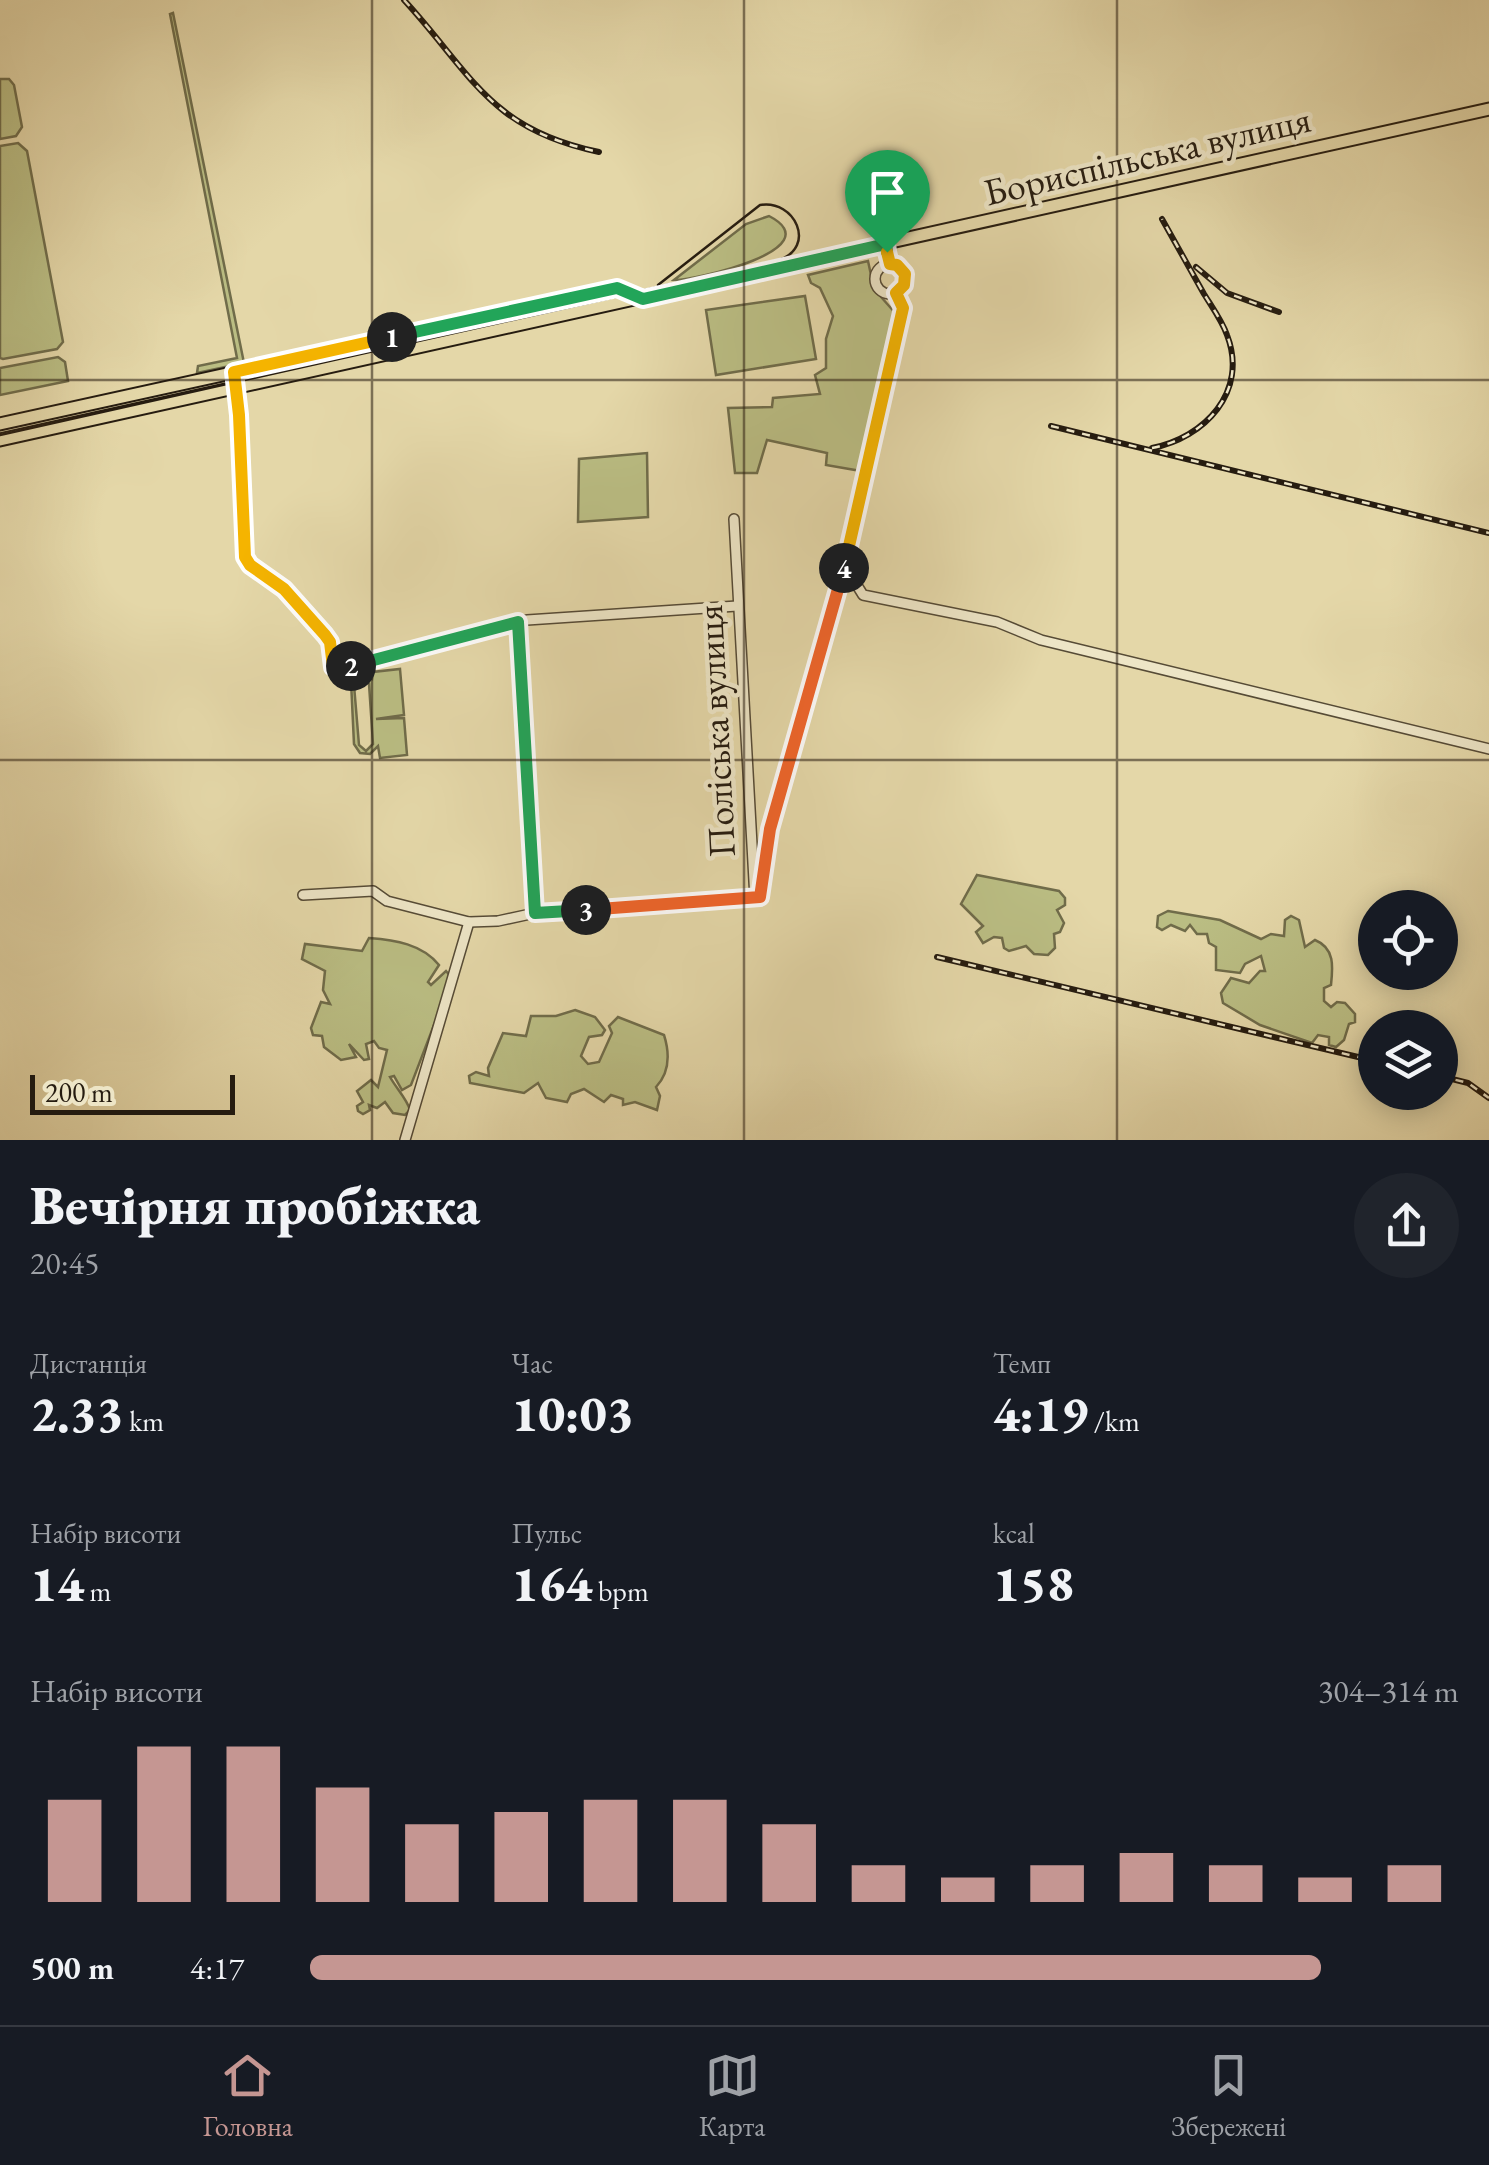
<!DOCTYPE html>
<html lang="uk">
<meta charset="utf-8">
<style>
body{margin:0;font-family:"EB Garamond",serif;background:#20242c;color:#f1f3f6;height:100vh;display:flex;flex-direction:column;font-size:38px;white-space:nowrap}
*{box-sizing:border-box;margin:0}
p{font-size:32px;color:#9ea1a6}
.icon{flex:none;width:55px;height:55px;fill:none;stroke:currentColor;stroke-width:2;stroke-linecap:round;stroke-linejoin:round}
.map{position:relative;height:1140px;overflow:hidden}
.panel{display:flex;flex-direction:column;background:#171b24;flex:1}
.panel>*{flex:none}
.buttons{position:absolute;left:1358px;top:890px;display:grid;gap:20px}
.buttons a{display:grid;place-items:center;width:100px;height:100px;border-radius:50%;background:#171b24;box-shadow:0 5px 25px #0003;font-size:50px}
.scale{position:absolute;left:30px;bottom:25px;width:205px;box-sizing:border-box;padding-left:10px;border:5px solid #261c10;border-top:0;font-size:28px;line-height:35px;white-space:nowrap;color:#261c10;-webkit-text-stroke:8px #ede5c6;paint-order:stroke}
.pin{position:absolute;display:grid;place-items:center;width:85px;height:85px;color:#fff;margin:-102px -42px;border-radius:50% 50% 50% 0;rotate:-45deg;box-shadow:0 0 10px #0007}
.pin .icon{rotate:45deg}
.km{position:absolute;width:50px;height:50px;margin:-25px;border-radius:50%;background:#222;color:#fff;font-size:28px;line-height:50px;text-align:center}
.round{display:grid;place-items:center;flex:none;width:105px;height:105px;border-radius:52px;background:#20242c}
.summary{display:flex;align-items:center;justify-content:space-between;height:170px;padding:0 30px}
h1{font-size:55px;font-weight:800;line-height:75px}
.metrics{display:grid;grid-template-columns:repeat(3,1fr);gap:15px;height:170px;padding:10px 30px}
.metrics div{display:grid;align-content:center}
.metrics b{font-size:50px;font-weight:800}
.metrics small{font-size:28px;font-weight:400}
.metrics p{font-size:28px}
.chart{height:280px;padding:20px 30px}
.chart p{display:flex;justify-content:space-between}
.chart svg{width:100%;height:180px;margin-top:10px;stroke:#c59692;stroke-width:6}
ul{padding:0 30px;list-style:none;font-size:32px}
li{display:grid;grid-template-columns:160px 120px 1fr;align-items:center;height:75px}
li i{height:25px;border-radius:12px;background:#c59692}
.menu{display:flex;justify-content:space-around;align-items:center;height:140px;border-top:2px solid #363941;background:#171b24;font-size:28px;color:#9ea1a6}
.menu a{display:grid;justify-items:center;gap:5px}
.menu .current{color:#c59692}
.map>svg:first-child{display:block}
.green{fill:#babd83;stroke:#706c4a;stroke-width:2.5;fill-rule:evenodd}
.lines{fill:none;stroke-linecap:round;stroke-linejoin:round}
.minor-casing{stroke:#564b36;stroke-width:12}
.major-casing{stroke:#261c10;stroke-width:15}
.minor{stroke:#ede5c6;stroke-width:9}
.major{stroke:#e4d7a8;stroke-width:11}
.tram{stroke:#261c10;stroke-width:2.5}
.rail-casing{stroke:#261c10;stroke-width:6}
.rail{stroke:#ede5c6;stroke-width:2.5;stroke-dasharray:8;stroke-linecap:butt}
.split-1-casing{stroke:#fff;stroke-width:20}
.split-2-casing{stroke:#fff;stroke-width:20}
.split-3-casing{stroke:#fff;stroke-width:20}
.split-4-casing{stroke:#fff;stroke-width:20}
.split-5-casing{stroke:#fff;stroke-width:20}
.split-1{stroke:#22a559;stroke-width:12}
.split-2{stroke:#f5b400;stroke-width:12}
.split-3{stroke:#22a559;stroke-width:12}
.split-4{stroke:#f0652b;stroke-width:12}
.split-5{stroke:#f5b400;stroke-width:12}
.grid{fill:none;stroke:#261c10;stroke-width:2.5;stroke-opacity:0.55}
.labels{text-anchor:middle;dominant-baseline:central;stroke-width:9;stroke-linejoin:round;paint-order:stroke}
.street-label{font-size:38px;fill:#261c10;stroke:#ede5c6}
</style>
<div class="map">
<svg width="1489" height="1140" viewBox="0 0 1489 1140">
<rect width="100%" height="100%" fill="#e4d7a8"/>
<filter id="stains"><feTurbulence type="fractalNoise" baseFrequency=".002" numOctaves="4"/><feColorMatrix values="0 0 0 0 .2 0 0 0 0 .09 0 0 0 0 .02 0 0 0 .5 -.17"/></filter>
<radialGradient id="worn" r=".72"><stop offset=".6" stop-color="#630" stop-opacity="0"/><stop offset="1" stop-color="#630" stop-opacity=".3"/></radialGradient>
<!-- green -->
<g class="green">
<path d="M 173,13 L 244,363 L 197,373 L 198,366 L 237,358 L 170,14 Z"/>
<path d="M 0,79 L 9,79 L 14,85 L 22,127 L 16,136 L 0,139 Z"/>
<path d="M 18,143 L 27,151 L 63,342 L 57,349 L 3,359 L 0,358 L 0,146 Z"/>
<path d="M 769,216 C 833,249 693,281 674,280 L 746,224 Z"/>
<path d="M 868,261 L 874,289 L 897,315 L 861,471 L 826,465 L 827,453 L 767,440 L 757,473 L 735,473 L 728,408 L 772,407 L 773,398 L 820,394 L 815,375 L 826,368 L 826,339 L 833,316 L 820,288 L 811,283 L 808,275 Z"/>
<path d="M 805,296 L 816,359 L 716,375 L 706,310 Z"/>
<path d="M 58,357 L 65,362 L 68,381 L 0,395 L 0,368 Z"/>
<path d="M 647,453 L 648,517 L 578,522 L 579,459 Z"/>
<path d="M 400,669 L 404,715 L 376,719 L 404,718 L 407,755 L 380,758 L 378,746 L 370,754 L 360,753 L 354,744 L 351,681 L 359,674 L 372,679 L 373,672 ZM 361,678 L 369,684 L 373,744 L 366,751 L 359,745 L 354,685 Z"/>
<path d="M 977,875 L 1059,891 L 1065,898 L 1065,905 L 1057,910 L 1064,923 L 1060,932 L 1054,934 L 1055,948 L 1048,955 L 1034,954 L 1026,946 L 1009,951 L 1004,948 L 1002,938 L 994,937 L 983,943 L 976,932 L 983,926 L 961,904 Z"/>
<path d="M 1168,911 L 1220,920 L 1261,939 L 1271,934 L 1284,936 L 1285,920 L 1291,916 L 1299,920 L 1305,947 L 1315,940 C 1335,948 1333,967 1331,985 L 1324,988 L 1324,1001 L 1331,1007 L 1337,1002 L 1345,1003 L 1355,1014 L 1355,1022 L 1349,1024 L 1344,1040 L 1336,1047 L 1329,1045 L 1329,1037 L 1318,1035 L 1312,1043 L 1260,1025 L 1223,1003 L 1221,993 L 1231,978 L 1249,983 L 1260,971 L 1265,971 L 1261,956 L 1245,964 L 1240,973 L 1216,970 L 1216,947 L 1209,943 L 1207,934 L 1197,934 L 1190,925 L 1185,931 L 1171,925 L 1162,930 L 1157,927 L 1158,916 Z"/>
<path d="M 369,938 C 395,940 422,944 439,965 L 428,982 L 431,985 L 446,971 L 452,978 L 411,1085 L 402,1090 L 394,1076 L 390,1077 C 396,1088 407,1099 410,1110 L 405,1115 L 393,1113 L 385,1102 L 377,1108 L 369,1105 L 370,1110 L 363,1114 L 358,1111 L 357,1106 L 363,1102 L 357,1091 L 371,1080 L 378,1087 L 387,1050 L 379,1048 L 374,1041 L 366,1044 L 369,1059 L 364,1060 L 349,1044 L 356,1057 L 341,1060 L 324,1047 L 322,1036 L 313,1035 L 311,1028 L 321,1002 L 330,1004 L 323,990 L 325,971 L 302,959 L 305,944 L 362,951 Z"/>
<path d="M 575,1010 L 595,1017 L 605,1030 L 602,1035 L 589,1037 L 581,1056 L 588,1064 L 599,1062 L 612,1033 L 609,1026 L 618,1017 L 664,1035 C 670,1054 670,1072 656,1087 L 660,1096 L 657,1110 L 635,1102 L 623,1105 L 623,1099 L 611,1095 L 604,1102 L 584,1089 L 571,1094 L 567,1102 L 546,1098 L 538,1083 L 524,1093 L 470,1083 L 469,1076 L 476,1072 L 489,1076 L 488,1068 L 503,1033 L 526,1036 L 531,1016 L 556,1016 Z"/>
</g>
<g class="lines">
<!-- minor casing -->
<g class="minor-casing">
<g id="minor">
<circle cx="890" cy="279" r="15"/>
<path d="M 234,372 L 245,557 L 250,565 L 284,589 L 325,635 L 330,642 L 333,667 L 338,670 L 527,620 L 737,606"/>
<path d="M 734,519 L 755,899"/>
<path d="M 845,566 L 863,595 L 997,622 L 1041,640 L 1489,749"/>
<path d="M 518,623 L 535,913"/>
<path d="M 303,895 L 373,891 L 387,901 L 469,922 L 498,921 L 535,913 L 755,899"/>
<path d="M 755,899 L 761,892 L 770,829 L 845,566 L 903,307 L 896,293"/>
<path d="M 405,1140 L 469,922"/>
</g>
</g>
<!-- major casing -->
<g class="major-casing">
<g id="major">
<path d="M 0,424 L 617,288 L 643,299"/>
<path d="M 0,440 L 1489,109"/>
</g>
</g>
<!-- minor -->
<use href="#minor" class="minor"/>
<!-- major -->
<use href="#major" class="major"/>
<!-- tram -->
<path class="tram" d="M 0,435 L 779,260 C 817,247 795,199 760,205 L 658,285"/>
<!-- rail casing -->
<g class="rail-casing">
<g id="rail">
<path d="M 404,0 C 472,74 489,129 599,152"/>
<path d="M 1196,267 L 1227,293 L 1279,312"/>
<path d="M 1051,426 L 1489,533"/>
<path d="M 1152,448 C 1204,438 1249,392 1227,335 C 1222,321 1212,307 1204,294 C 1190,269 1176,244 1162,219"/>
<path d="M 937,957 L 1375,1061"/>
<path d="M 1440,1076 L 1468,1083 L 1489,1098"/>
</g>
</g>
<!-- rail -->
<use href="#rail" class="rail"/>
</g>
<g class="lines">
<!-- split-1 casing -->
<g class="split-1-casing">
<path id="split-1" d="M 392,337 L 617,288 L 643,299 L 886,244 L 887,252"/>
</g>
<!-- split-2 casing -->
<g class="split-2-casing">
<path id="split-2" d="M 351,666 L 338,670 L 333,667 L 330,642 L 325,635 L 284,589 L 250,565 L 245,557 L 239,415 L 234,372 L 392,337"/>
</g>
<!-- split-3 casing -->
<g class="split-3-casing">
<path id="split-3" d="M 351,666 L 518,622 L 535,913 L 586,910"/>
</g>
<!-- split-4 casing -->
<g class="split-4-casing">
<path id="split-4" d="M 586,910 L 760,897 L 770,829 L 844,568"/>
</g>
<!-- split-5 casing -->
<g class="split-5-casing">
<path id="split-5" d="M 844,568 L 903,308 L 896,293 L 904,285 L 905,274 L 897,265 L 890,264 L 887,252"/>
</g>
<!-- split-1 -->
<use href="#split-1" class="split-1"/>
<!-- split-2 -->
<use href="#split-2" class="split-2"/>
<!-- split-3 -->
<use href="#split-3" class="split-3"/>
<!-- split-4 -->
<use href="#split-4" class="split-4"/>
<!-- split-5 -->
<use href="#split-5" class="split-5"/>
</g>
<!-- grid -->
<path class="grid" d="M 372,0 L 372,1140M 744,0 L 744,1140M 1117,0 L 1117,1140M 0,380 L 1489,380M 0,760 L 1489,760"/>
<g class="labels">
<!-- street labels -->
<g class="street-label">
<text transform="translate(1147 155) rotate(-13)">Бориспільська вулиця</text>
<text transform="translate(715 731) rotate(-93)">Поліська вулиця</text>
</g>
</g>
<rect width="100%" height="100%" filter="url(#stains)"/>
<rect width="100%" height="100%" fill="url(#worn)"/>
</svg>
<div class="buttons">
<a><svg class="icon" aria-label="locate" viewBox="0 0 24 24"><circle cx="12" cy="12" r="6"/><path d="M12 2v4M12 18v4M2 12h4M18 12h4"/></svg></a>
<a><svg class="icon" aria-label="layers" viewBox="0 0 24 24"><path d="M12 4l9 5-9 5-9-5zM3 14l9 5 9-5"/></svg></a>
</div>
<div class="scale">200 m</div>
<div class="pin" style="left:887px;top:252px;background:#1e9e55"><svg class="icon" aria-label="arrive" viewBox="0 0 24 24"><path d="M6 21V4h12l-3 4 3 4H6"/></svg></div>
<b class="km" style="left:392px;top:337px">1</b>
<b class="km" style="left:351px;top:666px">2</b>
<b class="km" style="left:586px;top:910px">3</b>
<b class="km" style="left:844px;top:568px">4</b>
</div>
<section class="panel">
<div class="summary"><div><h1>Вечірня пробіжка</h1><p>20:45</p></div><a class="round"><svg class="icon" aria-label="share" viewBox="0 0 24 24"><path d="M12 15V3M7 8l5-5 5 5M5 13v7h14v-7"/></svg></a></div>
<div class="metrics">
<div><p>Дистанція</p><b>2.33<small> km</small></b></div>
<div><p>Час</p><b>10:03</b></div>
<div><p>Темп</p><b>4:19<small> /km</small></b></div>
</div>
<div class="metrics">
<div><p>Набір висоти</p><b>14<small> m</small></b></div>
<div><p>Пульс</p><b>164<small> bpm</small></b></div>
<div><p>kcal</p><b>158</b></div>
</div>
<div class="chart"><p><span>Набір висоти</span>304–314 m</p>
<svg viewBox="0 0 160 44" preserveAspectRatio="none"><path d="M5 44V19M15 44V6M25 44V6M35 44V16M45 44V25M55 44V22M65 44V19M75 44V19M85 44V25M95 44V35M105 44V38M115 44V35M125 44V32M135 44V35M145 44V38M155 44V35"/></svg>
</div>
<ul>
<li><b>500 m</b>4:17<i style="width:88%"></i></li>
</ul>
</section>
<nav class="menu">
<a class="current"><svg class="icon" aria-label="home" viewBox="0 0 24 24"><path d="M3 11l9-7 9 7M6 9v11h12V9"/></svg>Головна</a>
<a><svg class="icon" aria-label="map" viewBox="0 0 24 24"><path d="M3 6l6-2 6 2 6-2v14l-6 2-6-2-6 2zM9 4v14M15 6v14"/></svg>Карта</a>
<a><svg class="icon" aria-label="saved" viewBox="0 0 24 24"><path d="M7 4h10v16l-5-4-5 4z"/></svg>Збережені</a>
</nav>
